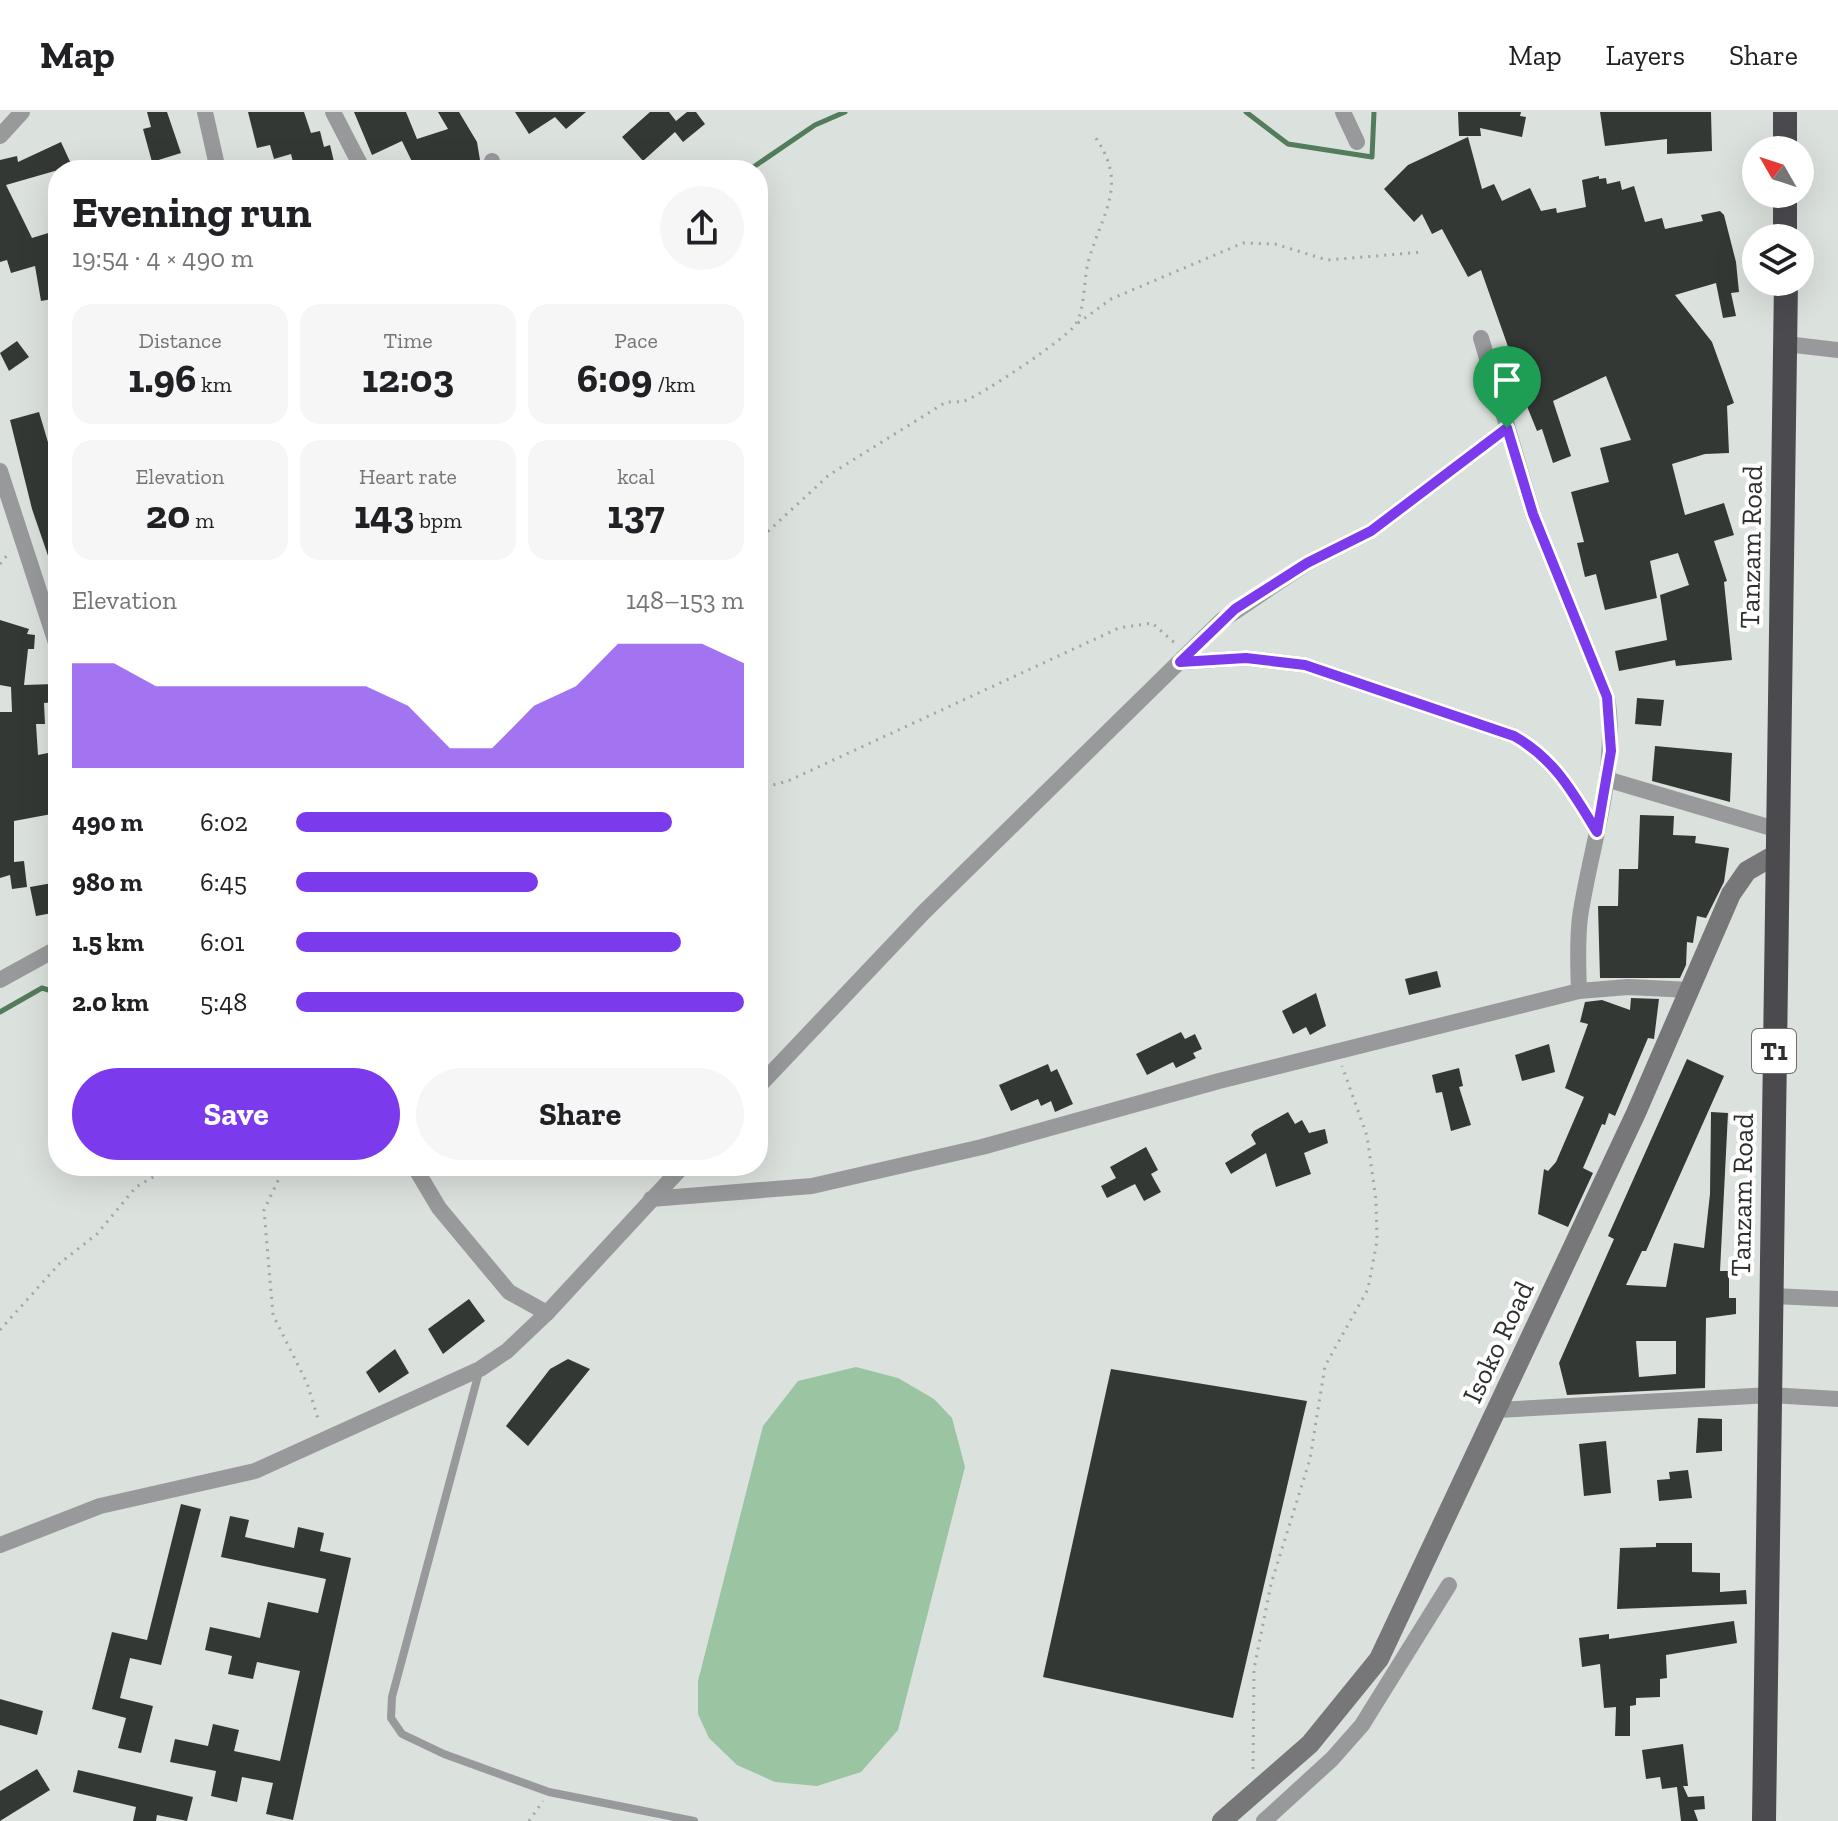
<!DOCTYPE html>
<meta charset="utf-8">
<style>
body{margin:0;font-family:"Zilla Slab",serif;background:#f6f6f6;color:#202124;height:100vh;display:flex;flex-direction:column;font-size:30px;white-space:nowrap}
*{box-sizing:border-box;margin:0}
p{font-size:26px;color:#757577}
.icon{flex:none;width:44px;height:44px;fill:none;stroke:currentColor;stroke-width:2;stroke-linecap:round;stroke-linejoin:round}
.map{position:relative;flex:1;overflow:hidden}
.details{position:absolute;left:48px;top:48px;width:720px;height:1016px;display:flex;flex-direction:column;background:#fff;border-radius:32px;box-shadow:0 8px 32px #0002}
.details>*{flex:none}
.needle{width:52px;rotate:309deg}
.fabs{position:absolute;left:1742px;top:24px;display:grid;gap:16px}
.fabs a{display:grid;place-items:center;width:72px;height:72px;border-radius:50%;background:#fff;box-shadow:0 8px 32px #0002;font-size:40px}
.pin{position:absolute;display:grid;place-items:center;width:68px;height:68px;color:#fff;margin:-82px -34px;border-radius:50% 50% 50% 0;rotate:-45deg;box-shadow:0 0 8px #0007}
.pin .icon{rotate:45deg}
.round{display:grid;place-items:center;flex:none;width:84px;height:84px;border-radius:42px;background:#f6f6f6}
.summary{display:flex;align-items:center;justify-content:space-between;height:136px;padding:0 24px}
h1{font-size:44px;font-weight:700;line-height:60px}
.stats{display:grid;grid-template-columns:repeat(3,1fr);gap:12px;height:136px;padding:8px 24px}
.stats div{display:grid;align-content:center;border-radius:20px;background:#f6f6f6;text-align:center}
.stats b{font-size:40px;font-weight:700}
.stats small{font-size:22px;font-weight:400}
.stats p{font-size:22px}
.chart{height:224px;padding:16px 24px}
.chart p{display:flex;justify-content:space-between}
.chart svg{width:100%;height:144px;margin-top:8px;fill:#7c3aed;opacity:.7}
.button{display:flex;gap:16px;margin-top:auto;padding:16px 24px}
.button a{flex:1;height:92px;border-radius:48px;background:#7c3aed;color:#fff;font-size:32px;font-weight:700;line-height:92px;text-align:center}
.button a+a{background:#f6f6f6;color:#202124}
ul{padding:0 24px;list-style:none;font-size:26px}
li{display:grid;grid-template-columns:128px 96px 1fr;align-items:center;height:60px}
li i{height:20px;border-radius:10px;background:#7c3aed}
header{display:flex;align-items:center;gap:48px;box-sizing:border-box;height:112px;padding:0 40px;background:#fff;border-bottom:2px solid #e0e0e0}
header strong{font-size:38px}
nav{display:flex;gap:44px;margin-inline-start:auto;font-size:28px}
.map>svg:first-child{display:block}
.pitch{fill:#9ac4a2}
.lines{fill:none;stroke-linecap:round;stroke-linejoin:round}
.stream{stroke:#537c5c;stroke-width:5}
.building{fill:#343834;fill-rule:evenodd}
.path{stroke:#a2a6a2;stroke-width:3;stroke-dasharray:2 6;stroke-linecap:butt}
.lane{stroke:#98999b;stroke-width:8}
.street{stroke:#98999b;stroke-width:16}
.secondary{stroke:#77777a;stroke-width:20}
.highway{stroke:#4a4a4f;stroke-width:24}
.route-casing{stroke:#fff;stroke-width:16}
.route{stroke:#7c3aed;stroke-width:10}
.labels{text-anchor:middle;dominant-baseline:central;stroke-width:8;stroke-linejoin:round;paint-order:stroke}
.shield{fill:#fff;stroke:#6d6e6d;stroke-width:2}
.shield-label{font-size:26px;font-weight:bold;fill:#2e302e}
.street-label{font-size:28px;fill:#2e302e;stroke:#fff}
</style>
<header>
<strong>Map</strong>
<nav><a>Map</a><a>Layers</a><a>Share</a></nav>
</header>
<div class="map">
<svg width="1838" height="1709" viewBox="0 0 1838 1709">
<rect width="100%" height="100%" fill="#dbe1dc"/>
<!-- pitch -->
<path class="pitch" d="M 856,1255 L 898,1266 L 934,1287 L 952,1306 L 965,1355 L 898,1618 L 861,1660 L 817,1674 L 775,1670 L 737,1653 L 709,1626 L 698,1602 L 698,1569 L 763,1314 L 798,1269 Z"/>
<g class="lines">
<!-- stream -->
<g class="stream">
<path d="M 1246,0 L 1288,32 L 1372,45 L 1374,0"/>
<path d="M 749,58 L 815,13 L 845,0"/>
<path d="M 0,900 L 42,876 L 58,881"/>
</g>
</g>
<!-- building -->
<g class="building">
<path d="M 147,0 L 167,0 L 181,41 L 152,50 L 143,17 L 151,15 Z"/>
<path d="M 248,0 L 304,0 L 311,21 L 320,19 L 324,35 L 330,33 L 336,58 L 295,58 L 291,42 L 274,47 L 270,33 L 257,36 Z"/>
<path d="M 354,0 L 406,0 L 417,27 L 448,17 L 438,0 L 459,0 L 477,30 L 481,54 L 464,58 L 416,58 L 402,29 L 372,43 Z"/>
<path d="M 515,0 L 586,0 L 566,17 L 555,5 L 529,22 Z"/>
<path d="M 650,0 L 669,0 L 676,9 L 687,0 L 696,0 L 705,12 L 683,30 L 675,20 L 643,49 L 622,25 Z"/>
<path d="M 1458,0 L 1521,0 L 1520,4 L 1526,5 L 1522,25 L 1480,16 L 1481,24 L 1459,24 Z"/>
<path d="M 1600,0 L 1711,0 L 1712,39 L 1667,42 L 1667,27 L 1605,34 Z"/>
<path d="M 1468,25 L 1482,77 L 1494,72 L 1502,89 L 1530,76 L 1541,99 L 1556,96 L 1557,101 L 1586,95 L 1582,68 L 1599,64 L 1599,67 L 1606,66 L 1607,72 L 1620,69 L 1622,78 L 1634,74 L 1645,110 L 1662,106 L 1665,117 L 1703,109 L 1701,103 L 1720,99 L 1724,103 L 1736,150 L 1739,180 L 1731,181 L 1736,204 L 1723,206 L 1716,171 L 1675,183 L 1712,230 L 1734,291 L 1727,294 L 1729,341 L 1705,342 L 1672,352 L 1685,403 L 1724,391 L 1734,423 L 1714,429 L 1727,469 L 1724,470 L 1732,548 L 1676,554 L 1675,548 L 1619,559 L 1615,539 L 1667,528 L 1660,483 L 1689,473 L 1678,441 L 1650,449 L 1657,486 L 1605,498 L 1596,462 L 1585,465 L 1577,431 L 1584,430 L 1571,380 L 1609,370 L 1600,336 L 1631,328 L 1606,264 L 1553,289 L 1571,344 L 1553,351 L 1542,317 L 1537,319 L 1515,265 L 1518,263 L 1481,158 L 1468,165 L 1442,117 L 1432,122 L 1422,102 L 1414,110 L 1384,77 L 1408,53 Z"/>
<path d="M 61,30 L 72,54 L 6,73 L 32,126 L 58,118 L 58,186 L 41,189 L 35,154 L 11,161 L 7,148 L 0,150 L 0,48 L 17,44 L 18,50 Z"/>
<path d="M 17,229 L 29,245 L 9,259 L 0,241 Z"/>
<path d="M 39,300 L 58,364 L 51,368 L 58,398 L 56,467 L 32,397 L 10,308 Z"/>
<path d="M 0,508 L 29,517 L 27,522 L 35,523 L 34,537 L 28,537 L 24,573 L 55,572 L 56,590 L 44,591 L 45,612 L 36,612 L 38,643 L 58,639 L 58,663 L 51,665 L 57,701 L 14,709 L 14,750 L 24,749 L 27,775 L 12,777 L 10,763 L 0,766 L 0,600 L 12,600 L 11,575 L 0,573 Z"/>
<path d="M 1637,586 L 1664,588 L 1661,614 L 1635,612 Z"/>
<path d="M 1655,634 L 1732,641 L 1730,690 L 1652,669 Z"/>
<path d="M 1640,703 L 1674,704 L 1673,723 L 1696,724 L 1695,731 L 1729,736 L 1724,770 L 1706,806 L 1697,804 L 1693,831 L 1687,830 L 1686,853 L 1680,866 L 1600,866 L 1598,794 L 1618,794 L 1619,757 L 1638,757 Z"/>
<path d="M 58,770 L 58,800 L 36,804 L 30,775 Z"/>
<path d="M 1437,859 L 1441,875 L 1409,883 L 1405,867 Z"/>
<path d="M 1316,881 L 1326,914 L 1310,923 L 1306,915 L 1293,922 L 1282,899 Z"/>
<path d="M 1631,886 L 1659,887 L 1654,927 L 1648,926 L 1615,1004 L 1609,1001 L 1605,1013 L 1602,1012 L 1583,1056 L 1593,1061 L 1568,1115 L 1538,1102 L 1544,1057 L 1548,1059 L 1556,1050 L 1584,985 L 1565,976 L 1588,912 L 1580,910 L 1585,890 L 1602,888 L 1630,898 Z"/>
<path d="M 1181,920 L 1185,927 L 1195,922 L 1202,937 L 1193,941 L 1196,946 L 1176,956 L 1173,950 L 1147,963 L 1136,942 Z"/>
<path d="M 1549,932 L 1555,960 L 1522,969 L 1515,943 Z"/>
<path d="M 1687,947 L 1724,964 L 1646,1139 L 1642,1139 L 1626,1173 L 1666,1175 L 1674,1131 L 1704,1136 L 1710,1082 L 1711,1000 L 1728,1001 L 1720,1159 L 1729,1159 L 1729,1186 L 1736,1186 L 1736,1202 L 1706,1206 L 1705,1276 L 1567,1283 L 1559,1251 L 1614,1127 L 1608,1124 ZM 1636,1229 L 1676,1229 L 1676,1262 L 1639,1265 Z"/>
<path d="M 1048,952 L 1051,960 L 1057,957 L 1073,992 L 1055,1000 L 1051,989 L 1041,994 L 1038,987 L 1011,999 L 999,973 Z"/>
<path d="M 1459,956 L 1463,974 L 1459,975 L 1471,1013 L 1451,1019 L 1442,980 L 1436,981 L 1432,963 Z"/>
<path d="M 1288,1000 L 1295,1012 L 1302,1008 L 1309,1021 L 1325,1017 L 1328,1031 L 1304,1041 L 1311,1062 L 1276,1075 L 1266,1041 L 1231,1062 L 1225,1051 L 1256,1032 L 1251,1023 L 1254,1019 Z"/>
<path d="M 1146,1035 L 1158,1058 L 1151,1062 L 1161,1080 L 1144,1089 L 1135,1072 L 1107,1086 L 1101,1074 L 1116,1066 L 1110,1055 Z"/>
<path d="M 469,1187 L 485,1209 L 443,1242 L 428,1217 Z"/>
<path d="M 395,1237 L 409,1261 L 379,1281 L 366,1260 Z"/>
<path d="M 568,1247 L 590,1257 L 528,1334 L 506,1314 L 550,1257 Z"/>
<path d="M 1111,1257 L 1307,1289 L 1233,1606 L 1043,1565 Z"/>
<path d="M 1698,1306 L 1722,1307 L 1722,1339 L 1696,1341 Z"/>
<path d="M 1606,1329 L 1611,1381 L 1584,1384 L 1579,1332 Z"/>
<path d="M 1688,1358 L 1692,1386 L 1659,1389 L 1657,1368 L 1670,1367 L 1669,1360 Z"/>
<path d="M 181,1392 L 201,1397 L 161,1553 L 130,1546 L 120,1586 L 153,1594 L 141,1641 L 118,1636 L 126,1606 L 92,1597 L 112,1520 L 147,1528 Z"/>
<path d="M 230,1404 L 249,1408 L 245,1425 L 294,1436 L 298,1415 L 324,1421 L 320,1439 L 351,1446 L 293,1708 L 266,1702 L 273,1671 L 242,1665 L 237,1690 L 211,1684 L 216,1659 L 170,1650 L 175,1627 L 208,1634 L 213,1612 L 239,1618 L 234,1639 L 280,1649 L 300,1559 L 257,1550 L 253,1567 L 228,1562 L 232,1544 L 205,1538 L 210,1515 L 260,1526 L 268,1490 L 318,1501 L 326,1467 L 221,1445 Z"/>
<path d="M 1656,1431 L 1692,1431 L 1692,1460 L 1720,1461 L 1720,1480 L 1746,1478 L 1747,1492 L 1617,1497 L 1620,1436 L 1656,1435 Z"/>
<path d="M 1734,1509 L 1737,1531 L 1666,1543 L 1667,1566 L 1660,1567 L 1660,1585 L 1636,1586 L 1636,1593 L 1630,1594 L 1630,1624 L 1615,1624 L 1616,1595 L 1604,1596 L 1600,1552 L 1582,1555 L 1579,1526 L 1609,1522 L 1609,1527 Z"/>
<path d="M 0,1587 L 43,1599 L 37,1623 L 0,1613 Z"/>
<path d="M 1683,1632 L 1688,1674 L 1683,1674 L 1688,1685 L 1704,1684 L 1705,1697 L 1694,1698 L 1698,1709 L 1681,1709 L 1677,1675 L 1662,1677 L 1660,1665 L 1646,1667 L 1642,1638 Z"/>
<path d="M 37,1657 L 50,1678 L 0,1709 L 0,1679 Z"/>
<path d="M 78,1658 L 193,1685 L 187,1709 L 157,1703 L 156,1709 L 133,1709 L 136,1695 L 73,1680 Z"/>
</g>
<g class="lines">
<!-- path -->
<g class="path">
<path d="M 1078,211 L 1111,187 L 1243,131 L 1275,132 L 1327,148 L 1423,140"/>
<path d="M 762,425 L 829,363 L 946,290 C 952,290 959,290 964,289 C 979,285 1067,226 1075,213 C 1086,196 1083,167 1089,147 C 1104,97 1129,71 1093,22"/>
<path d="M 0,452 L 8,442"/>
<path d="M 758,671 L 769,674 L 788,669 L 1119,516 L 1152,511 L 1176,532"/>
<path d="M 285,1054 L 264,1098 L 273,1203 L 307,1271 L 319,1310"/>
<path d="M 0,1218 L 60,1151 L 97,1122 L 136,1075 L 172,1054"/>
<path d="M 1253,1657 L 1254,1557 L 1271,1472 L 1310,1347 L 1325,1254 L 1368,1177 L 1377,1129 L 1376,1088 L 1367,1024 L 1342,954"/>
<path d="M 529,1709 L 543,1689"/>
</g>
<!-- lane -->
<path class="lane" d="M 479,1260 L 392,1585 L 391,1606 L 402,1622 L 444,1642 L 549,1680 L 694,1709"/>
<!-- street -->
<g class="street">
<path d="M 205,0 L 218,58"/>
<path d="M 333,0 L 363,58"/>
<path d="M 1343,0 L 1357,30"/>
<path d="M 0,24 L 22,0"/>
<path d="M 492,49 L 493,58"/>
<path d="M 1481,226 L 1533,402 L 1607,585 C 1619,658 1591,732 1580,805 C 1577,830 1578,854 1579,879"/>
<path d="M 1786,232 L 1838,238"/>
<path d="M 0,359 L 58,537"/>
<path d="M 1180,550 L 1246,546 L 1305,553 L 1514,624 C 1555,647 1573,681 1597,720"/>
<path d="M 1606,667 L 1775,717"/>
<path d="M 0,868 L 58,836"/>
<path d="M 758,975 L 924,800 L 1221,509 L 1307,451 L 1371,419 L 1507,316"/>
<path d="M 414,1054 L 439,1096 L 509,1180 L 547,1201"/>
<path d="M 651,1087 L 812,1074 L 982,1035 L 1219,969 L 1579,879 L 1628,875 L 1691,878"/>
<path d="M 1771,1184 L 1838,1187"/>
<path d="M 1497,1298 L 1771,1283 L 1838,1287"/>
<path d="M 0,1433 L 100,1394 L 255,1359 L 480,1257 L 507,1239 L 547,1201 L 683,1054"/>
<path d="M 1264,1709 L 1332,1647 L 1362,1613 L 1449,1473"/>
</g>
<!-- secondary -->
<path class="secondary" d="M 1222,1709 L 1310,1632 L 1379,1547 L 1636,1001 L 1731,782 L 1747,759 L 1775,743"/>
<!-- highway -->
<g class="highway">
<path d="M 1785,0 L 1785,38"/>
<path d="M 1785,82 L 1785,126"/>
<path d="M 1764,1709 L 1786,170"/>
</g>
</g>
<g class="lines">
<!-- route casing -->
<g class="route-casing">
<path id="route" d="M 1507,316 L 1533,402 L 1607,585 L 1611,639 L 1597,720 C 1573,681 1555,647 1514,624 L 1305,553 L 1246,546 L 1180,550 L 1235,497 L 1307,451 L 1371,419 Z"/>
</g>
<!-- route -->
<use href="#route" class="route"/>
</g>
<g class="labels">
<!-- shield labels -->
<rect class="shield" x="1752" y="917" width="44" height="44" rx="6"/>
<g class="shield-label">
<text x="1774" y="939">T1</text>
</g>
<!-- street labels -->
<g class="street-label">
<text transform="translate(1751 435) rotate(-89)">Tanzam Road</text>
<text transform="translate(1742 1083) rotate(-89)">Tanzam Road</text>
<text transform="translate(1498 1230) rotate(-65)">Isoko Road</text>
</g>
</g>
</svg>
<div class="fabs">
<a><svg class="needle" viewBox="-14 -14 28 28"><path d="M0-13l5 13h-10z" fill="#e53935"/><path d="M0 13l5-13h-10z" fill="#757577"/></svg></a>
<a><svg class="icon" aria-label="layers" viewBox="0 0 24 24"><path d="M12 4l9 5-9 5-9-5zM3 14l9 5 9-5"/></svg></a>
</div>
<div class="pin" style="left:1507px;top:316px;background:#1e9e55"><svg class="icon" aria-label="arrive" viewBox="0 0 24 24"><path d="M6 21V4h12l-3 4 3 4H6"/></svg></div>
<section class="details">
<div class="summary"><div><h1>Evening run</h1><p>19:54 · 4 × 490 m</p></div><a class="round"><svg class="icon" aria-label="share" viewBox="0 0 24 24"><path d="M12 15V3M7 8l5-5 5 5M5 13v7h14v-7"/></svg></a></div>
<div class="stats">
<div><p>Distance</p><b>1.96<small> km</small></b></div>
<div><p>Time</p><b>12:03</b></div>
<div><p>Pace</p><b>6:09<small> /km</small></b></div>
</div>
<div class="stats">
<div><p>Elevation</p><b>20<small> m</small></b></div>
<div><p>Heart rate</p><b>143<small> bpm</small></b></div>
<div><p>kcal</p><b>137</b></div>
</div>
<div class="chart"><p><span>Elevation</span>148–153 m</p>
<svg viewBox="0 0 160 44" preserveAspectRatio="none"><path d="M0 44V12L10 12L20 19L30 19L40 19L50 19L60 19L70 19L80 25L90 38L100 38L110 25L120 19L130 6L140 6L150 6L160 12V44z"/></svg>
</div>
<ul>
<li><b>490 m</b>6:02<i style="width:84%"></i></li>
<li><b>980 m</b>6:45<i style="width:54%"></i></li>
<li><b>1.5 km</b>6:01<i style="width:86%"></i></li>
<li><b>2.0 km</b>5:48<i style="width:100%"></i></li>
</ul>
<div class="button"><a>Save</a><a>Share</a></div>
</section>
</div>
